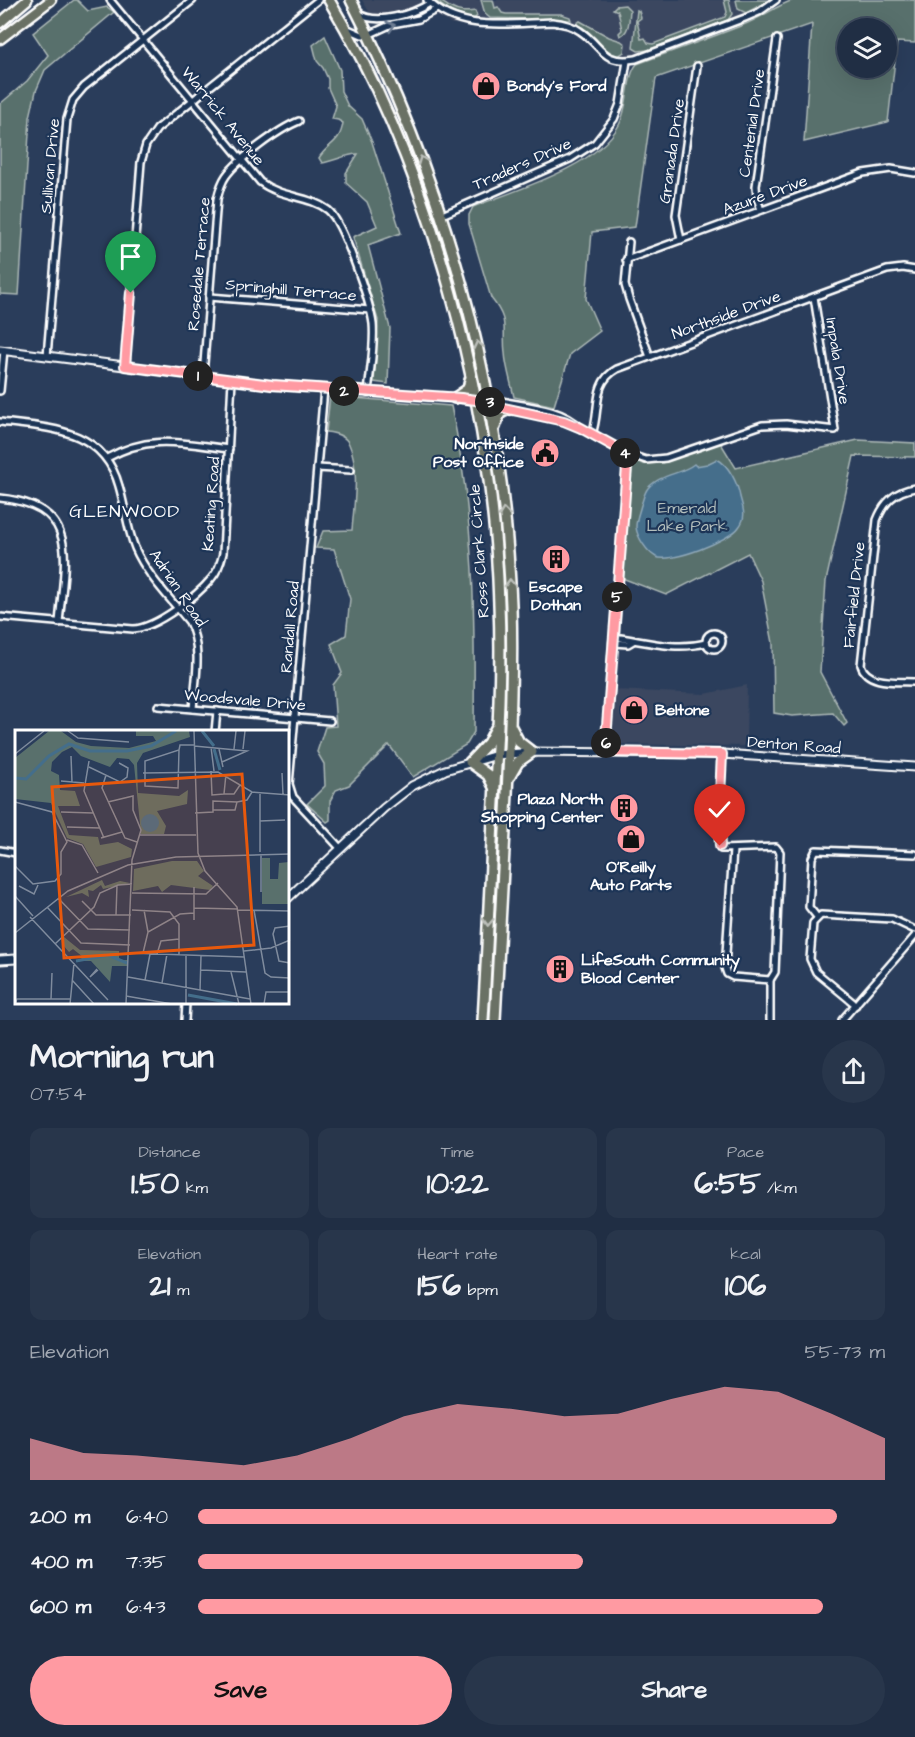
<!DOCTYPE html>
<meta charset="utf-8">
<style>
body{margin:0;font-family:"Architects Daughter",sans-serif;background:#28364b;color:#f1f3f6;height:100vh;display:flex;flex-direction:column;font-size:22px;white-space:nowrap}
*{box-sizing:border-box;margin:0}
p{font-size:20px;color:#a2a8b2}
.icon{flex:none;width:33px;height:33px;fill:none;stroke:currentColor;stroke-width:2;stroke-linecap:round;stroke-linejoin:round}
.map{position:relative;height:1020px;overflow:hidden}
.details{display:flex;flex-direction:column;background:#202e44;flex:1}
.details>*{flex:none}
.tools{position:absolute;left:837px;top:18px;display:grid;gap:12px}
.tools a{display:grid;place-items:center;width:60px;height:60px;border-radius:50%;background:#202e44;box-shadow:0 6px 24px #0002,0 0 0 2px #3d4a5d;font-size:30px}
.pin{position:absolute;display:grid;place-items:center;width:51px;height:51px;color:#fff;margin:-62px -26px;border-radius:50% 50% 50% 0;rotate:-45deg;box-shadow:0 0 6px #0007}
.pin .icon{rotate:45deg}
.km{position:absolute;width:30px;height:30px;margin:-15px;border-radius:50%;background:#222;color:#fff;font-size:16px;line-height:30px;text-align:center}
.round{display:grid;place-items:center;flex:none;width:63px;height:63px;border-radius:32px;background:#28364b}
.head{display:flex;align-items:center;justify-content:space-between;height:102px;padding:0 30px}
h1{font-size:33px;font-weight:700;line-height:45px}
.figures{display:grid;grid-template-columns:repeat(3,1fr);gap:9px;height:102px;padding:6px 30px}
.figures div{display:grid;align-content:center;border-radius:12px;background:#28364b;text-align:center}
.figures b{font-size:30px;font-weight:700}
.figures small{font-size:16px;font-weight:400}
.figures p{font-size:16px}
.chart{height:168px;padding:12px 30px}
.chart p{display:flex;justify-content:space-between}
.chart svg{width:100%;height:108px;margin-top:6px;fill:#ff9aa2;opacity:.7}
.cta{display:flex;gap:12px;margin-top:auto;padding:12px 30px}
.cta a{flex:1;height:69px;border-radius:36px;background:#ff9aa2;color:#111;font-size:24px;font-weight:700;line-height:69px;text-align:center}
.cta a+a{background:#28364b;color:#f1f3f6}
ul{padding:0 30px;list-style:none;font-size:20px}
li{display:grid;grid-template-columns:96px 72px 1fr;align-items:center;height:45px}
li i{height:15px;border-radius:8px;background:#ff9aa2}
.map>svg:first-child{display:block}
.built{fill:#3a4760}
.green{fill:#59706c;stroke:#acb8b6;stroke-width:1.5;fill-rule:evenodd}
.water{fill:#446e8b;stroke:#8fa8b9;stroke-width:1.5}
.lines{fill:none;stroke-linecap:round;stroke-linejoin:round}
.street-casing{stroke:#fff;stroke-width:10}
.secondary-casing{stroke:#fff;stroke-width:11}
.primary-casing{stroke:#fff;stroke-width:13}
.highway-casing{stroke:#fff;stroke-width:14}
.street{stroke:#1d3557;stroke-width:5}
.secondary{stroke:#1d3557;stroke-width:7}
.primary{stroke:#6a7165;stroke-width:8}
.highway{stroke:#6a7165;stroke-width:9}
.oneway{stroke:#6c7c92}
.oneway2{stroke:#bcbfba}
.route-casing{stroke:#fff;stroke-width:12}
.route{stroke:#ff9aa2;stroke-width:8}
.labels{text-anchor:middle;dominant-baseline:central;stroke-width:4.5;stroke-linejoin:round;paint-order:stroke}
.poi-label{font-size:16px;font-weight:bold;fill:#fff;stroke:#1d3557;text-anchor:start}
.street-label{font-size:16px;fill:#fff;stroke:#1d3557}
.park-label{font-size:16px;fill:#b4bfbd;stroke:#1d3557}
.neighbourhood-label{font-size:18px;letter-spacing:1.5px;fill:#fff;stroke:#1d3557}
.inset-river{fill:none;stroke:#446e8b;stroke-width:3}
.inset-road{fill:none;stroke:#7f8b9d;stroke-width:1.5}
.view{fill:#e8590c;fill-opacity:0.15;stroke:#e8590c;stroke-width:3}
.inset-edge{fill:none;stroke:#fff;stroke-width:3}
</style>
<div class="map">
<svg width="915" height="1020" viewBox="0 0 915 1020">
<rect width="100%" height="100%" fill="#2a3d5b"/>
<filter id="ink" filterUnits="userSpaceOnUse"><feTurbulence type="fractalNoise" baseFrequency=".0167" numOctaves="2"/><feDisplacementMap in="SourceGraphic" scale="12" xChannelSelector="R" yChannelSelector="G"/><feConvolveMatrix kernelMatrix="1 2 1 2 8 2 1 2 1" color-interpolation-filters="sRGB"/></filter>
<g filter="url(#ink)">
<!-- built -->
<g class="built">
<path d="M 362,0 L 781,0 L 755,19 L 633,65 L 615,63 L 605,58 L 580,35 L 560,26 L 474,26 L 452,24 L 438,17 L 429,16 L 421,21 L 381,31 Z"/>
<path d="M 747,685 L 746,746 L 610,744 L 614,690 L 705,694 Z"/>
</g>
<!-- green -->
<g class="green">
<path d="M 74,0 L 77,0 L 88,11 L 107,7 L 114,12 L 45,70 L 36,91 L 30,117 L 19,295 L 0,294 L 0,104 L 27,81 L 48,55 L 33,33 Z"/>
<path d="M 434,0 C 442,0 445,5 451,8 C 460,13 466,12 475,11 L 477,16 L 474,19 L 453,13 Z"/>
<path d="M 481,0 L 493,0 L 495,8 L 498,7 L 502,13 L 506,14 L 561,14 L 570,17 L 571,20 L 490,18 L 485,14 Z"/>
<path d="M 724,0 L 729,0 L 732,14 L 728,20 L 648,50 L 638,51 L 633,48 L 637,10 L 639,11 L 641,18 L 637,21 L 641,39 L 645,38 L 648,43 L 653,44 L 725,17 L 727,12 Z"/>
<path d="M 736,0 L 770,0 L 746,13 L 738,9 Z"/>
<path d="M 793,0 L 915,0 L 915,43 L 897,42 L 888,122 L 804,142 L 812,24 L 656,78 L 635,227 L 592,232 L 586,299 L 600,331 L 570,354 L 554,406 L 514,397 C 511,382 506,368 505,353 C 502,327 510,322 491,298 L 469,224 L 469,215 L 473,207 C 516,190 597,167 619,125 C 629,107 626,76 637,64 C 672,51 708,39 743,25 C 761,18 776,6 793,0 ZM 848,28 L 886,28 L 886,68 L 848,68 Z"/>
<path d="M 625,5 L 630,10 C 629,19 630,32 620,36 L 619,33 L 622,30 L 618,11 L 613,9 L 616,6 Z"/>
<path d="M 580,21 L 609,37 L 621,41 L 625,44 L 624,52 L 618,56 C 601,50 594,33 578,25 L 577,23 Z"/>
<path d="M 325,36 L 340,70 L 341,91 L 348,106 L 362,119 L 372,142 L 401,233 L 368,245 L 390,328 L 388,384 L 374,382 L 378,320 L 353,237 L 377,226 L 367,202 L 346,183 L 346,173 L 358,154 C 347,154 334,161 322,163 L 319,158 C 328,143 340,144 343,123 L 338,120 L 332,119 L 336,106 L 328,88 L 328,79 L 323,68 L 317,61 L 313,45 Z"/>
<path d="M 330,396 L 451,406 C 475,513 475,623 474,732 L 467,744 L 413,777 L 389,745 L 349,785 L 336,790 L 330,801 L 330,820 L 327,822 L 307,804 L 325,786 L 324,764 L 317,752 L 325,727 L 336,726 L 333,685 L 342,673 L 331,644 L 346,635 L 350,599 L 334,549 L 316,548 L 323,531 L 352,530 C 354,504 360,468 349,444 C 345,435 335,433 326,432 Z"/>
<path d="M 858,440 L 915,443 L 915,457 L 854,456 L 826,581 L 820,672 L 847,723 L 844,726 L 833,713 L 792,716 L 774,713 L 773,643 L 761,581 L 748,553 L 666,595 L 622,578 L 631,461 L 662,463 L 720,442 L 736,468 Z"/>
</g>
<!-- water -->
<path class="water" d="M 717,459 C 729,465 738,484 740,497 C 743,508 747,517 739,527 C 731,540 670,564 656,557 C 647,552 637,537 636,527 C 636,519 639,513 641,505 C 643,500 644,493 648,488 C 660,474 682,474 694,464 L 696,466 L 707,464 Z"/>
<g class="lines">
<!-- street casing -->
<g class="street-casing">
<g id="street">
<path d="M 110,0 L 260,182 C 281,198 308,195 328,210 C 343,222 370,302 373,324 C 375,346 370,370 368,393"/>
<path d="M 427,0 C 459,33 510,23 552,22 C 562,23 572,25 580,31 C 603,46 601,65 636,59 L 745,18 L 759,12 L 776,0"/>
<path d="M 358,13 C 376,26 413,14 430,3"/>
<path d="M 346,28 L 362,35 L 368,35 L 392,24 L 419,19 L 437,9"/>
<path d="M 761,210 L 757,198 L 756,186 L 777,39"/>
<path d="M 442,215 L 570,159 L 595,143 L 614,119 L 620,104 L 627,61"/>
<path d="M 681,240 L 676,215 L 697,66"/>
<path d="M 629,242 L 625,285 L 629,299 L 650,357"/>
<path d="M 626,260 L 863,173 L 891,169 L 915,173"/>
<path d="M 209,297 L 370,310"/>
<path d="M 47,356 L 67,119 L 73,100 L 84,87 L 193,0"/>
<path d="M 125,366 L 141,162 L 146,145 L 157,129 L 318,0"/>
<path d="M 203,376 L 217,199 C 219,191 221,183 226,176 C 238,159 279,129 299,121"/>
<path d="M 324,389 L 289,784 L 293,797 L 341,849"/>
<path d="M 0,391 L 4,350"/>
<path d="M 490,402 L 495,406 L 564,421 L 581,428 L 628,454 L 646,460 L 666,458 L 762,425 L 786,424 L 835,430 L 814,297"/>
<path d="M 490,402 L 496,400 C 523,406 561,407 581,428"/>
<path d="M 0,422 C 50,428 103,428 119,486 C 125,506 127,528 135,548 C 147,576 171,599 189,622 C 203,649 195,681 193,709"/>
<path d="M 592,434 C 601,411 591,383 617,369 L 887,270 L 903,268 L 915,270"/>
<path d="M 107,458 C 150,434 181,443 229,449"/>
<path d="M 317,468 L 351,470"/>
<path d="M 915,488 C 895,491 884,502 877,520 L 861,665 C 867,685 897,681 915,682"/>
<path d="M 0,498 C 83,506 64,562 59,623"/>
<path d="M 0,617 L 133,629 C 156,628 197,596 211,579 C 218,571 221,562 223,553 L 232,380"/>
<circle cx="714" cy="641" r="8"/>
<path d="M 614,637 C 645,641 674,651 706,643"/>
<path d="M 613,643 L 628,644 L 633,641"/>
<path d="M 158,706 L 330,721"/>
<path d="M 215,732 L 217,711"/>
<path d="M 605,752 L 628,454"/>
<path d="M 722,754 L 719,841 L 721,849 L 776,847 L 780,852 L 775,972 L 770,980 L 733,977 L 727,974 L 725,968 L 733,850"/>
<path d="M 0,850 L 16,853"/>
<path d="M 817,917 L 809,907 L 812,858 L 816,850 L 915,854"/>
<path d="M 770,980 L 770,1020"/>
<path d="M 856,1005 L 816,972 L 810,959 L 813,923 L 821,915 L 892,919 L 915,930"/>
<path d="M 185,1020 L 186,1004"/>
<path d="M 842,1020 L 915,936"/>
</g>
</g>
<!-- secondary casing -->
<g class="secondary-casing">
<g id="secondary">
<path d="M 0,350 L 272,385 L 455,398 L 490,402"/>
<path d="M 288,898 L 384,808 L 412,786 L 445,770 L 497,755 L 532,752 L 722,754 L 915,767"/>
<path d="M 0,960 L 16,959"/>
</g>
</g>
<!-- primary casing -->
<g class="primary-casing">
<g id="primary">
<path d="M 0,23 L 27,0"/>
<path d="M 0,39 L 51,0"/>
</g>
</g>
<!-- highway casing -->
<g class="highway-casing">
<g id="highway">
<path d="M 329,0 C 432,172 493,404 499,604 C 502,676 497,748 493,820 C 490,887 487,953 483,1020"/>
<path d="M 351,0 C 447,189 503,393 511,605 C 513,668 510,731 507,794 C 503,869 499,945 495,1020"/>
<path d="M 455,398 L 468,389 L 470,380"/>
<path d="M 495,427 L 500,413 L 509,409"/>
<path d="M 510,776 L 518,762 L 532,752 L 519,742 L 511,727"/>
<path d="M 494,787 L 488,775 L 470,762 L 488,743 L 496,728"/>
</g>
</g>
<!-- street -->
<use href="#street" class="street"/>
<!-- secondary -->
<use href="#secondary" class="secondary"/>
<!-- primary -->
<use href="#primary" class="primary"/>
<!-- highway -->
<use href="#highway" class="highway"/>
</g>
<!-- one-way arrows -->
<defs><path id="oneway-chevron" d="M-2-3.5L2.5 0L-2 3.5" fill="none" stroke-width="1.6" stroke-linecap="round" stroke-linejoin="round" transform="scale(1.5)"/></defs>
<use class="oneway" href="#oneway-chevron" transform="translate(391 26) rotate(-18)"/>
<g class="oneway2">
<use href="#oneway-chevron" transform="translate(422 160) rotate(-111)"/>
<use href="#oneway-chevron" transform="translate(478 345) rotate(-103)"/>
<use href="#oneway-chevron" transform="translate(504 512) rotate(-96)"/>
<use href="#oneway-chevron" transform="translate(510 583) rotate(-93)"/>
<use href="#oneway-chevron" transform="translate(488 922) rotate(93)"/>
</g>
</g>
<g class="lines" filter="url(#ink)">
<!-- route casing -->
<g class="route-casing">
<path id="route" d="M 131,293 L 125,366 L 272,385 L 461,398 L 490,402 L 495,406 L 564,421 L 581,428 L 628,454 L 605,752 L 722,754 L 719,815 L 720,846"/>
</g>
<!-- route -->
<use href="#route" class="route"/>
</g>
<!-- icons -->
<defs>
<g id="shop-disc" transform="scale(1.5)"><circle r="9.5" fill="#ff9aa2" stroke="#1d3557"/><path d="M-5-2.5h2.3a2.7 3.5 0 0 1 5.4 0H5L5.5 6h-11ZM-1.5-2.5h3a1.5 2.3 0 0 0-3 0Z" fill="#111"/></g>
<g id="civic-disc" transform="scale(1.5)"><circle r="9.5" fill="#ff9aa2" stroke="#1d3557"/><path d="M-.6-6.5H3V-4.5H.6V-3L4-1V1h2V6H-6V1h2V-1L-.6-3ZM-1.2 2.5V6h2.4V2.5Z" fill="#111"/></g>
<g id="building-disc" transform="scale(1.5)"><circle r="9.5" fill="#ff9aa2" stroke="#1d3557"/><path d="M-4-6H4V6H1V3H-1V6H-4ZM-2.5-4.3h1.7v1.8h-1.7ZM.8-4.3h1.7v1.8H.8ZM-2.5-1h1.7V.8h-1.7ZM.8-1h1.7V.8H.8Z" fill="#111"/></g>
</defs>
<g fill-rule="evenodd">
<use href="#shop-disc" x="486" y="86"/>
<use href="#civic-disc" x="545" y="453"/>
<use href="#building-disc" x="556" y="559"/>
<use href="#shop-disc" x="634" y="710"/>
<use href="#building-disc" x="624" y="808"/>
<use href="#shop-disc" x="631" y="839"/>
<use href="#building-disc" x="560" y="969"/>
</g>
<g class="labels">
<!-- poi labels -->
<g class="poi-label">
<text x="507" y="86">Bondy's Ford</text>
<text x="524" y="444" text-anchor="end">Northside<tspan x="524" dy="18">Post Office</tspan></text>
<text x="556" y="587" text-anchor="middle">Escape<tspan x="556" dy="18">Dothan</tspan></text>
<text x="655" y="710">Beltone</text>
<text x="603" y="799" text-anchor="end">Plaza North<tspan x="603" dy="18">Shopping Center</tspan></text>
<text x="631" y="867" text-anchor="middle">O'Reilly<tspan x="631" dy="18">Auto Parts</tspan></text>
<text x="581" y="960">LifeSouth Community<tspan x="581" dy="18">Blood Center</tspan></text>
</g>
<!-- street labels -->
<g class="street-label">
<text transform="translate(223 116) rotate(51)">Warrick Avenue</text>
<text transform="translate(752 123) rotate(-82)">Centenial Drive</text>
<text transform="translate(672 151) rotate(-82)">Granada Drive</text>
<text transform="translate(522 164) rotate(-24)">Traders Drive</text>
<text transform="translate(50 166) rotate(-85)">Sullivan Drive</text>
<text transform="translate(765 195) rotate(-20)">Azure Drive</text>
<text transform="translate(199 264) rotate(-85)">Rosedale Terrace</text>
<text transform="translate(291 290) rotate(5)">Springhill Terrace</text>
<text transform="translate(726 315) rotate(-20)">Northside Drive</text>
<text transform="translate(838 361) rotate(81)">Impala Drive</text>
<text transform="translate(211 504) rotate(-86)">Keating Road</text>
<text transform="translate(479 551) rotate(-94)">Ross Clark Circle</text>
<text transform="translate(178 588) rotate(56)">Adrian Road</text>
<text transform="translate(854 595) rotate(-84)">Fairfield Drive</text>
<text transform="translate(290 627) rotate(-85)">Randall Road</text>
<text transform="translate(245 700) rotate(5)">Woodsvale Drive</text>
<text transform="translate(794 745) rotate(4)">Denton Road</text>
</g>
<!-- park labels -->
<g class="park-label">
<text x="687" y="508">Emerald<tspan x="687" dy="18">Lake Park</tspan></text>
</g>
<!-- neighbourhood labels -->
<g class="neighbourhood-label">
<text x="125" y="511">GLENWOOD</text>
</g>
</g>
<!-- overview -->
<g transform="translate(15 730)">
<rect width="274" height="274" fill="#2a3d5b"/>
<path d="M 34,1 L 46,1 L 61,12 L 76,16 L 114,18 L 141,11 L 138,6 L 121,6 L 121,1 L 174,1 L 175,7 L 128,23 L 122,33 L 123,63 L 164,66 L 173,60 L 172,74 L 142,81 L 151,96 L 149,104 L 126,104 L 119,35 L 114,29 L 102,28 L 95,37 L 66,26 L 57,17 L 47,22 L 37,32 L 36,41 L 44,45 L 45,60 L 60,61 L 65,76 L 43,76 L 54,105 L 83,107 L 85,115 L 103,112 L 117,119 L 116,127 L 81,137 L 68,114 L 52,108 L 36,73 L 0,69 L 0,28 ZM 247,128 L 255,128 L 255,149 L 263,149 L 264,133 L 274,132 L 274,174 L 247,174 ZM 157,131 L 182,131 L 189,141 L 183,146 L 198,156 L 195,160 L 156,155 L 147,162 L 143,156 L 118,161 L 119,139 ZM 87,150 L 90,156 L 105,151 L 115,153 L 88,159 L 86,155 L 78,161 L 73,160 L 74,167 L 67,163 L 51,167 ZM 49,207 L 65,220 L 104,221 L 104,230 L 112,230 L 112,236 L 97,236 L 95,252 L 76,231 L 64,231 L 68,227 L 58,219 L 54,222 L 47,214 Z" fill="#59706c"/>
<path d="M126 93a9 9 0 1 1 18 0a9 9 0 1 1-18 0Z" fill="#446e8b"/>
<path class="inset-river" d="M 187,1 L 199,16M 199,19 L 205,40M 0,48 L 11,49 L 34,26 L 54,14 L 75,21 L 112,21 L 136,16 L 161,1M 61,231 L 93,225 L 112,233M 173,265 L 222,274"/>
<path class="inset-road" d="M 53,1 L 63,8 L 114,12M 179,1 L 183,123 L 190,141 L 222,177 L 236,274M 179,16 L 232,21 L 207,32M 196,17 L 199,41M 204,19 L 208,37M 219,19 L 221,1M 228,19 L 230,1M 164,20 L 163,58 L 130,56 L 130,31 L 164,20 L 165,15 L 179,15M 0,24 L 29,1M 56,26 L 57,52M 74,31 L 69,61 L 89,108M 74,37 L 105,52 L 112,47 L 113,38 L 104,33M 196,41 L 197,65 L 209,64M 128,43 L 203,42 L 237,62 L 275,65M 267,43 L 268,64M 211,44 L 209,64 L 219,64 L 225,55M 91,45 L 87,58 L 110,108 L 122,112M 46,51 L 69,53M 245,64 L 245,122M 0,72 L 37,82 L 52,112 L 46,122 L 46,144 L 40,151 L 18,154 L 0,136M 93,72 L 118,66 L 118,80 L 126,100 L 117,130 L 111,274M 222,72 L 232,70 L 237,62M 46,82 L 78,83M 180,83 L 198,82 L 198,71 L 222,72 L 220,80 L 198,80M 245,91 L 270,90M 52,97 L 85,98M 125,105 L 181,105M 86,108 L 107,102M 52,110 L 67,115 L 83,143M 246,125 L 246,162M 4,156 L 19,164 L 23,155M 117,163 L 191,164 L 203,153M 0,166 L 18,186M 43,168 L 73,199 L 115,200M 67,171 L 81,185 L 116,185M 32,177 L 66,213 L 115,215M 179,178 L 223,179M 117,180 L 155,182 L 164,194 L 164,225M 129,180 L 133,202M 223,180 L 275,181M 239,180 L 250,243 L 256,247 L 275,248M 101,185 L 102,155M 15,187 L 93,270M 179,190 L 179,157M 275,196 L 260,198 L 258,204 L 264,231 L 275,233M 0,203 L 53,161 L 113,135 L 161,127 L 275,124M 40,214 L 79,177 L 85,163 L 103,155 L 117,154M 229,221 L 256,218 L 275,210M 114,223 L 229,227M 128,223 L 133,202 L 165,184 L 179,183M 142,224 L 146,211 L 164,209M 82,239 L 75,247 L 83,240M 186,240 L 231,242M 216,242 L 224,274M 113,247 L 235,269M 57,250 L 79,274M 130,250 L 135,224M 147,253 L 152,224M 185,261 L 186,226M 111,266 L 157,274M 36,269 L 37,243M 0,274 L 2,269 L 55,269M 55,274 L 59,233M 171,274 L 171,225M 249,274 L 251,262 L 275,262"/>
<path class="view" d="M 227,44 L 239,215 L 49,228 L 37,57 Z"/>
<rect width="274" height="274" class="inset-edge"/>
</g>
</svg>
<div class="tools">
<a><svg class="icon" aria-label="layers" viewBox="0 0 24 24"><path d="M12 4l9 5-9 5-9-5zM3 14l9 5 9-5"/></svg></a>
</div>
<div class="pin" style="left:131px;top:293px;background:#1e9e55"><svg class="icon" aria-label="arrive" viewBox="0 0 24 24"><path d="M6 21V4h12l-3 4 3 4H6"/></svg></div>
<div class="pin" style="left:720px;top:846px;background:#d93025"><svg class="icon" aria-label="check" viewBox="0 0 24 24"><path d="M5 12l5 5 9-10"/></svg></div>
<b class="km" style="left:198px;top:376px">1</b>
<b class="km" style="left:344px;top:391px">2</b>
<b class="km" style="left:490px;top:402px">3</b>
<b class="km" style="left:625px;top:453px">4</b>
<b class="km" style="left:617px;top:597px">5</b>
<b class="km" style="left:606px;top:743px">6</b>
</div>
<section class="details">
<div class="head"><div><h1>Morning run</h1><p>07:54</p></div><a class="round"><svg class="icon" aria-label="share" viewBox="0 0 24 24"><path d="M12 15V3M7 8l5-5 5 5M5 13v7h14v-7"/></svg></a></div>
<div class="figures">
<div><p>Distance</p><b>1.50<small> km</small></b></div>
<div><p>Time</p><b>10:22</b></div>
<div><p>Pace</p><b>6:55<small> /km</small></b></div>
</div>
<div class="figures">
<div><p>Elevation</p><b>21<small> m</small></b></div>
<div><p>Heart rate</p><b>156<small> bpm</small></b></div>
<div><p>kcal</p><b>106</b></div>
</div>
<div class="chart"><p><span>Elevation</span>55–73 m</p>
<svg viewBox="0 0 160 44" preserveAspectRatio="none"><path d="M0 44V27L10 33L20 34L30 36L40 38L50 34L60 27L70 18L80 13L90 15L100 18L110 17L120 11L130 6L140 8L150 17L160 27V44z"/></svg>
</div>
<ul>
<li><b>200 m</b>6:40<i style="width:93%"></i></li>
<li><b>400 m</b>7:35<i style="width:56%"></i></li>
<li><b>600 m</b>6:43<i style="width:91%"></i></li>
</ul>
<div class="cta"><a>Save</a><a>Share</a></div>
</section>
